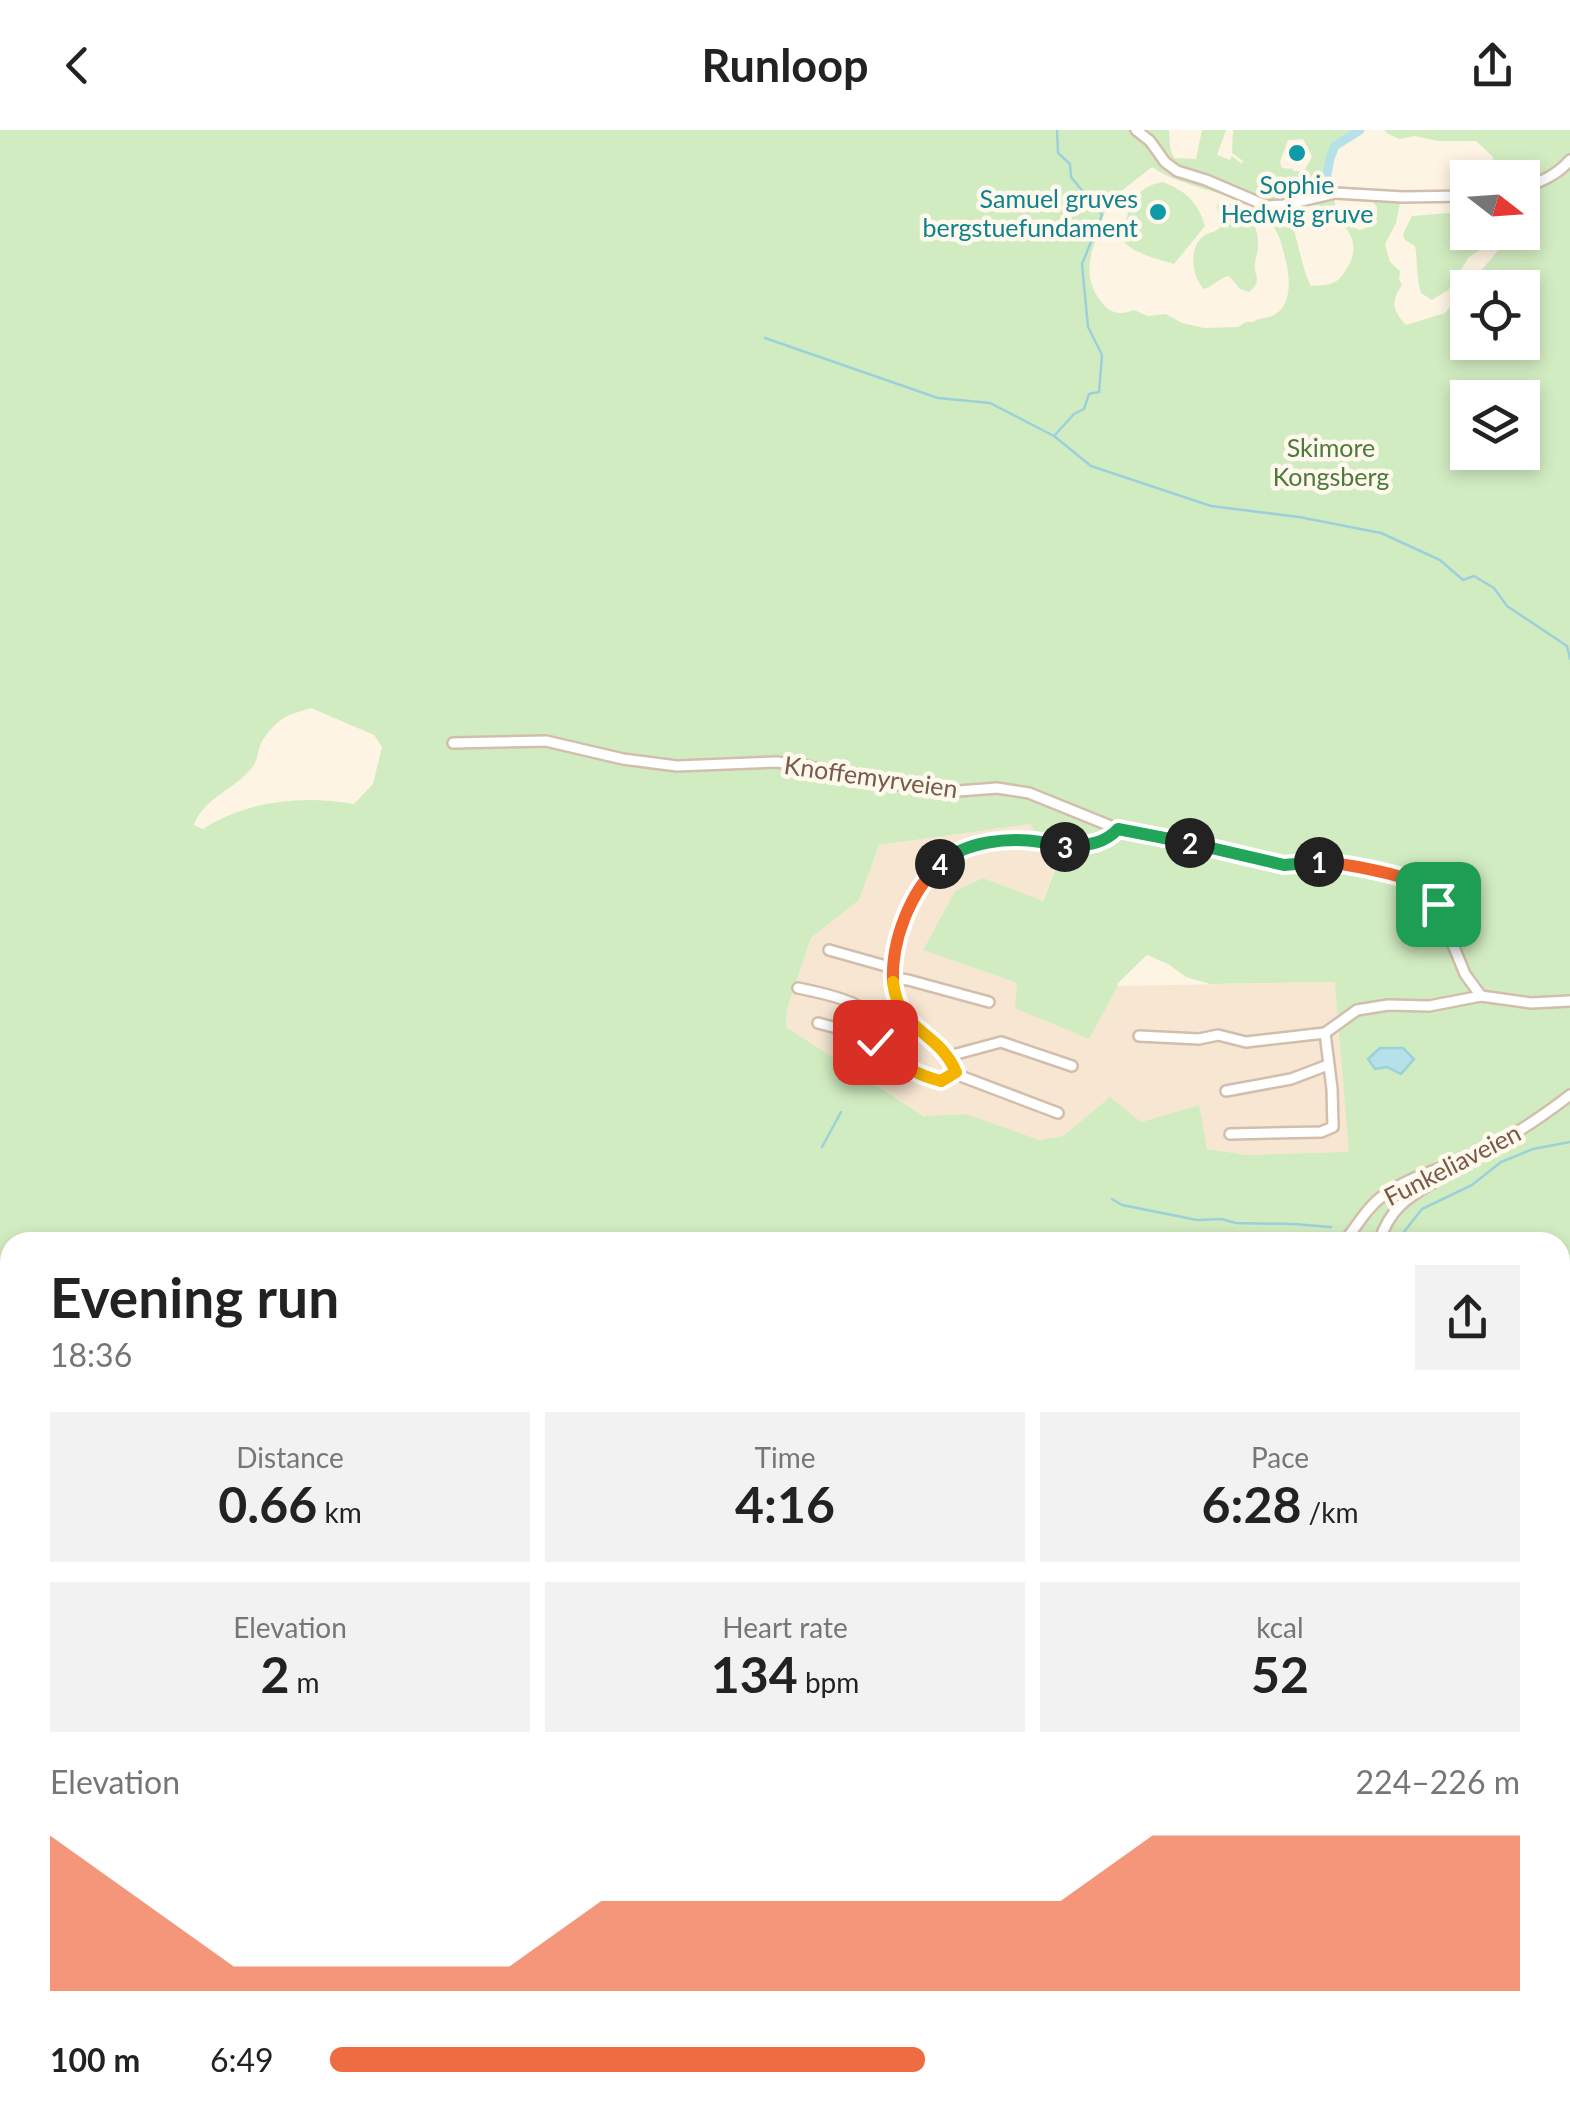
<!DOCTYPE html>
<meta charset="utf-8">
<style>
body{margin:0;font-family:Lato,sans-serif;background:#f2f2f2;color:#222;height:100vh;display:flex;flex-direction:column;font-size:38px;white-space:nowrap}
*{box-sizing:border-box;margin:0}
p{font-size:32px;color:#767676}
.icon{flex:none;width:55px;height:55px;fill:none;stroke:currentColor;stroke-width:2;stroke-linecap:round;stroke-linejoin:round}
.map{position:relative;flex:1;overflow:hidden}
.details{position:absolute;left:0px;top:1102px;width:1570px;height:888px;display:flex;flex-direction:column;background:#fff;border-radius:30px 30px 0 0;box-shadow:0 5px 15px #0003}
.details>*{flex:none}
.needle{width:65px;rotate:107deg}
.buttons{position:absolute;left:1450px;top:30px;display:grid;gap:20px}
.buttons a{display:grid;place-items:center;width:90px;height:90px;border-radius:0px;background:#fff;box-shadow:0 5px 15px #0003;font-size:50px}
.pin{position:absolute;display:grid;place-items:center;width:85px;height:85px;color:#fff;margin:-42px;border-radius:20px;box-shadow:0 5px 15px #0006}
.km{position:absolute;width:50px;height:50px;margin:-25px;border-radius:50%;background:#222;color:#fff;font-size:28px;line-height:50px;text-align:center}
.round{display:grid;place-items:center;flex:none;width:105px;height:105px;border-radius:0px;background:#f2f2f2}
.head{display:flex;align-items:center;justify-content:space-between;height:170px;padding:0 50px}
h1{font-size:55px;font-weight:700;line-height:75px}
.metrics{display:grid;grid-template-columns:repeat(3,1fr);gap:15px;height:170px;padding:10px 50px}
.metrics div{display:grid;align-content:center;border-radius:0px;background:#f2f2f2;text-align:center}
.metrics b{font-size:50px;font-weight:700}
.metrics small{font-size:28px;font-weight:400}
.metrics p{font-size:28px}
.chart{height:280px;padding:20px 50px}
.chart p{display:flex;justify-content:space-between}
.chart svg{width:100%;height:180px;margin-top:10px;fill:#ef6b41;opacity:.7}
ul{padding:0 50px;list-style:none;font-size:32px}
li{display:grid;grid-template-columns:160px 120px 1fr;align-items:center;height:75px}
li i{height:25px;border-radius:12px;background:#ef6b41}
header{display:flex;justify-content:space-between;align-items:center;height:130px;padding:0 50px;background:#fff;font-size:45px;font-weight:700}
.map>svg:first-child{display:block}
.residential{fill:#f6e6d2}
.commercial{fill:#ffe3d7}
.education{fill:#f1e1fa}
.green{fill:#d2ecc1;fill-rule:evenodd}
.water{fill:#b7e1e9;stroke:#9cd0db;stroke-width:2.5}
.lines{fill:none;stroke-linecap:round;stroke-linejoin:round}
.stream{stroke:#9cd0db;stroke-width:2.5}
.canal{stroke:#b7e1e9;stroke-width:9}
.minor-casing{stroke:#d2beac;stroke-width:14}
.minor{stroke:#fff;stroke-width:9}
.rail{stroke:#b7a1c8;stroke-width:2.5;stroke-dasharray:15 10;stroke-linecap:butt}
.split-1-casing{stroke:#fff;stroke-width:20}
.split-2-casing{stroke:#fff;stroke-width:20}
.split-3-casing{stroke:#fff;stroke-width:20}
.split-4-casing{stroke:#fff;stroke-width:20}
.split-5-casing{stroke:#fff;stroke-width:20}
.split-6-casing{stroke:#fff;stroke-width:20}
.split-7-casing{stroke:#fff;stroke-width:20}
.split-1{stroke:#f0652b;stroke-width:12}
.split-2{stroke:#22a559;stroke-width:12}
.split-3{stroke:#22a559;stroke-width:12}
.split-4{stroke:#22a559;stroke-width:12}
.split-5{stroke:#f0652b;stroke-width:12}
.split-6{stroke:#f5b400;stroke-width:12}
.split-7{stroke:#f5b400;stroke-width:12}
.culture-dot{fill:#0f9aa8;stroke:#fff8ec;stroke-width:4}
.labels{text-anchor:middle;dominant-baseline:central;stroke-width:9;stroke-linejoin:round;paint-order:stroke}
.culture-label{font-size:25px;fill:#0d838f;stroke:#fff8ec}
.park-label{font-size:25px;fill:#4d793c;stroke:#fff8ec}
.street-label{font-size:25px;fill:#785a48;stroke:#fff8ec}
</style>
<header><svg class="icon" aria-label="back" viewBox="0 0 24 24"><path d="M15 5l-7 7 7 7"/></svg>Runloop<svg class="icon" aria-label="share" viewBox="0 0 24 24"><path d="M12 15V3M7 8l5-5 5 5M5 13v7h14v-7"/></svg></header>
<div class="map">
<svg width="1570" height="1989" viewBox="0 0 1570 1989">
<rect width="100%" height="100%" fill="#fef4e4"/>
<!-- residential -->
<g class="residential">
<path d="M 1030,694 L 1058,732 L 1042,771 L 983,748 L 955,761 L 923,820 L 1017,853 L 1089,908 L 1118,856 L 1336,852 L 1350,1023 L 1247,1025 L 1207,1019 L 1198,975 L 1141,992 L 1109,968 L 1063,1006 L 1038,1010 L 966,984 L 925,986 L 786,897 L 787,879 L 811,808 L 859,770 L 879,715 Z"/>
<path d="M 0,1255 L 10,1264 L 10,1291 L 7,1292 L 2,1309 L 10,1316 L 10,1542 L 0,1565 Z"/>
<path d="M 1570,1912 L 1570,1989 L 625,1989 L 616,1980 L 1560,1980 L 1560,1913 L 1568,1914 Z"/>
</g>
<!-- commercial -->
<path class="commercial" d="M 0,1927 L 10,1927 L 10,1980 L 393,1980 L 398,1989 L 0,1989 Z"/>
<!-- education -->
<path class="education" d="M 10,1563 L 10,1738 L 0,1735 L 0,1580 Z"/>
<!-- green -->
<g class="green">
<path d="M 0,0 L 1169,0 L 1170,18 L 1174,28 L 1196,29 L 1202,0 L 1226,0 L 1217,25 L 1230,30 L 1232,26 L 1242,34 L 1243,31 L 1232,23 L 1233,0 L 1362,0 C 1356,7 1346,10 1340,17 C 1331,25 1330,40 1328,52 L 1332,58 L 1278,70 C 1299,94 1297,129 1311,156 C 1319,155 1328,156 1335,152 C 1342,148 1346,140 1350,133 C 1362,105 1340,88 1315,79 L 1315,70 L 1335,67 C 1332,81 1347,93 1359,100 L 1364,99 L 1367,93 L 1370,92 L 1377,84 L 1377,77 L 1371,69 L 1405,70 L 1400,73 L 1396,93 L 1385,114 L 1390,132 L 1400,141 L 1399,149 L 1402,155 C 1391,171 1392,180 1406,195 L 1445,183 L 1513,103 L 1522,102 L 1522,48 L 1487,47 L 1494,33 L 1493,27 L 1476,11 L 1438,11 L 1415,6 L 1400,9 L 1388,4 L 1384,0 L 1570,0 L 1570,1552 L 1560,1556 L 1560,1112 L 10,1112 L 10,1248 L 0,1244 ZM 1303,9 L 1312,27 L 1304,41 L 1293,41 L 1293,39 L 1282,38 L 1280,32 L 1288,10 ZM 1152,37 C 1187,62 1250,61 1275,99 C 1280,107 1283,119 1285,128 C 1290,144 1293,176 1274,185 C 1267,189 1260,187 1253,192 L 1246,192 L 1238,197 L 1204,198 L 1182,193 L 1166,184 L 1148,186 L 1134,180 C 1122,184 1114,185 1105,176 C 1083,153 1088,130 1098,103 C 1100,96 1102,87 1106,81 C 1116,62 1136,50 1152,37 ZM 1468,158 L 1522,158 L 1522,212 L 1468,212 ZM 1468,268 L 1522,268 L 1522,322 L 1468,322 ZM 311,578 L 374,605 L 382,617 L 373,654 L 354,674 C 302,665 249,670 203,699 L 194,695 C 205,666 237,659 254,635 C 258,628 258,620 261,613 C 266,604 274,595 282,589 C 290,584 302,581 311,578 ZM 1030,694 L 1058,732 L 1043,771 L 983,748 L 955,761 L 923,820 L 1017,853 L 1015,878 L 1089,909 L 1118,856 L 1117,854 L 1147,825 L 1168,834 L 1186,847 L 1210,854 L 1335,852 L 1349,1022 L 1247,1025 L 1207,1019 L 1199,975 L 1141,992 L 1110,967 L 1063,1006 L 1039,1010 L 966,984 L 924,986 L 786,897 L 787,879 L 811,808 L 859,770 L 879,715 Z"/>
<path d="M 1162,52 C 1185,60 1198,72 1205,96 L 1174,134 C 1157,129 1136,124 1125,113 C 1124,85 1131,58 1162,52 Z"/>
<path d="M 1221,71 C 1244,75 1260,94 1258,117 C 1258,123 1255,128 1255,133 C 1253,147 1264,149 1249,162 L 1240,159 L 1229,146 C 1219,148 1214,156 1204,159 C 1191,146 1188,116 1205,105 C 1210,102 1216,102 1220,98 L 1217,75 Z"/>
<path d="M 1462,82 L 1467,82 L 1468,102 L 1499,103 L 1499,108 L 1469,127 L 1448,160 L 1432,170 L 1421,163 C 1416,147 1418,132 1415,116 L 1405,110 L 1403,104 L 1412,86 Z"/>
<path d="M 1560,1677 L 1570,1691 L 1568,1716 L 1570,1717 L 1570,1912 L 1568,1914 L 1560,1913 L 1560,1869 L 1567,1858 L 1560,1856 Z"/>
<path d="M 10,1759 L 10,1817 L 0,1820 L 0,1760 Z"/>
</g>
<!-- water -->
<path class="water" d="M 1380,918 L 1403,918 L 1414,929 L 1401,944 L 1387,937 L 1375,939 L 1368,929 Z"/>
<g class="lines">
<!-- stream -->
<g class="stream">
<path d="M 1057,0 L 1058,23 L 1070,34 L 1071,47 L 1102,85 L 1082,134 L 1088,197 L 1102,225 L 1099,262 L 1089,264 L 1084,279 L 1074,284 L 1054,306 L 1091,336 L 1211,376 L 1299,387 L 1381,403 L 1440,430 L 1463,450 L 1474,446 L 1494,458 L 1507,476 L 1567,516 L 1570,529"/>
<path d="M 765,208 L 938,268 L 990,273 L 1054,306"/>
<path d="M 822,1017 L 841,982"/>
<path d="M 1112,1069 L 1122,1075 L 1197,1090 L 1221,1089 L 1236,1093 L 1293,1094 L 1331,1097"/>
<path d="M 1396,1112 L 1422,1079 L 1472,1055 L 1501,1032 L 1533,1019 L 1570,1012"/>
<path d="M 0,1741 L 10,1743"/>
</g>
<!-- canal -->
<path class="canal" d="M 1325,56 L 1330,28 L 1335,16 L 1360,0"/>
<!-- minor casing -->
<g class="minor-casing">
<g id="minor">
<path d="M 1136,0 L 1150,11 L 1165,32 L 1177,41 L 1206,50 L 1267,76 L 1284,75 L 1335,63 L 1403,67 L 1468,66"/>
<path d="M 1522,58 C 1541,52 1557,45 1570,30"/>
<path d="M 453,613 L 546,611 L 623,629 L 677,636 L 777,632 L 807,636 L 849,647 L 946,662 L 997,658 L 1029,663 L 1118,699 L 1161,706 L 1283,735 L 1333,733 L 1409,750 L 1426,757 L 1433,766 L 1465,844 L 1481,866"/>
<path d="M 829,820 L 893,838"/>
<path d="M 892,848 L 908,850 L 989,872"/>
<path d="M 798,858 C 813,861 855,870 865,881 C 871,889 869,902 875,911 C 888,931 920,946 942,951 L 956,942"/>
<path d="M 818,893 L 848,901 L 871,904"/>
<path d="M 1325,903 L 1357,880 L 1388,875 L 1429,876 L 1481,866 L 1531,873 L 1570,871"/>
<path d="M 1139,906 L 1199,909 L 1218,905 L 1246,912 L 1325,903"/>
<path d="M 949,926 L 1001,912 L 1072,936"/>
<path d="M 1226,961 L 1291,949 L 1328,935"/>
<path d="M 1058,983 L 963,947 C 954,940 953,930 946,922 C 932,907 911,898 901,880 C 876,837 911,754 948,727 C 971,710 1011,708 1038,711 C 1068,715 1094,725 1118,699"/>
<path d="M 1230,1004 L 1321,1002 L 1333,997 L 1332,959 L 1325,903"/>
<path d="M 1344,1112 C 1357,1096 1367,1077 1384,1065 C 1410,1046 1441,1039 1470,1027 C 1506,1011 1539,989 1570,965"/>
<path d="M 1379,1112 C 1395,1061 1430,1062 1464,1030"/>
<path d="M 0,1312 L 10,1324"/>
<path d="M 0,1478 L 10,1483"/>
<path d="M 0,1565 L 10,1546"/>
<path d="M 1560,1690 L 1570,1688"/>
<path d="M 0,1844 L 10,1844"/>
<path d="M 402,1980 L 407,1989"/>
<path d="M 601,1980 L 610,1989"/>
<path d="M 994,1980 L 1011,1989"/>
<path d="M 1454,1980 L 1459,1989"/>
<path d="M 1499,1980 L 1522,1989"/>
<path d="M 505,1989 L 514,1980"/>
<path d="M 803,1989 L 808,1980"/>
<path d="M 1396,1989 L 1402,1980"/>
</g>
</g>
<!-- minor -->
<use href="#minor" class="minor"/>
<!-- rail -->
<g class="rail">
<path d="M 0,1228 L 10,1231"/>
<path d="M 1144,1980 L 1161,1989"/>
</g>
</g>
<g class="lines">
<!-- split-1 casing -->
<g class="split-1-casing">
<path id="split-1" d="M 1319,732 C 1343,733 1403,744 1423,756 C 1430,760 1434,767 1438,774"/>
</g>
<!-- split-2 casing -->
<g class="split-2-casing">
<path id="split-2" d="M 1190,713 L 1284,735 L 1319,732"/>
</g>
<!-- split-3 casing -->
<g class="split-3-casing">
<path id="split-3" d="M 1065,717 C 1086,715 1103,715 1118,699 L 1190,713"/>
</g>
<!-- split-4 casing -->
<g class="split-4-casing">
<path id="split-4" d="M 940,734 C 965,711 1009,707 1041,712 C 1050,713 1057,716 1065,717"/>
</g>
<!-- split-5 casing -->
<g class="split-5-casing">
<path id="split-5" d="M 893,852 C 891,811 910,762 940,734"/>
</g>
<!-- split-6 casing -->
<g class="split-6-casing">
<path id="split-6" d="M 893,852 C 899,903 938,900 956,942 L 941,951"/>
</g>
<!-- split-7 casing -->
<g class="split-7-casing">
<path id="split-7" d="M 875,912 C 892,931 916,945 941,951"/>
</g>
<!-- split-1 -->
<use href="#split-1" class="split-1"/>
<!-- split-2 -->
<use href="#split-2" class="split-2"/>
<!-- split-3 -->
<use href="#split-3" class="split-3"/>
<!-- split-4 -->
<use href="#split-4" class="split-4"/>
<!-- split-5 -->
<use href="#split-5" class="split-5"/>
<!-- split-6 -->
<use href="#split-6" class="split-6"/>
<!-- split-7 -->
<use href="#split-7" class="split-7"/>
</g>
<!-- markers -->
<g class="culture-dot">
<circle cx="1297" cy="23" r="10"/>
<circle cx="1158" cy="82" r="10"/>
</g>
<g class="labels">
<!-- culture labels -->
<g class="culture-label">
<text x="1297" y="54">Sophie<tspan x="1297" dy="29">Hedwig gruve</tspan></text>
<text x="1138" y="68" text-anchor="end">Samuel gruves<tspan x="1138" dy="29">bergstuefundament</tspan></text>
</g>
<!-- park labels -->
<g class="park-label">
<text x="1331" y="317">Skimore<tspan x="1331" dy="29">Kongsberg</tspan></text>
</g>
<!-- street labels -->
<g class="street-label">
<text transform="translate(871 646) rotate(8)">Knoffemyrveien</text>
<text transform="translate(1452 1034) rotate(-27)">Funkeliaveien</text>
</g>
</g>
</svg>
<div class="buttons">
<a><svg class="needle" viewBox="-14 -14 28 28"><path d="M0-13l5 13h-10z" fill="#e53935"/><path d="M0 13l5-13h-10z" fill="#767676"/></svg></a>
<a><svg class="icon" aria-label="locate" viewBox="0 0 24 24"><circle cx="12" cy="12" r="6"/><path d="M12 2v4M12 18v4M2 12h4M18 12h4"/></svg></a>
<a><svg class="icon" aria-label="layers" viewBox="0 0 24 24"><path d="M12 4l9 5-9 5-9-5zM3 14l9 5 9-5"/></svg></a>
</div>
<div class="pin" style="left:1438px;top:774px;background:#1e9e55"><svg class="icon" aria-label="arrive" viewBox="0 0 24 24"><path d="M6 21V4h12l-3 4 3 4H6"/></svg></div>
<div class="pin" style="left:875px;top:912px;background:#d93025"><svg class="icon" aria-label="check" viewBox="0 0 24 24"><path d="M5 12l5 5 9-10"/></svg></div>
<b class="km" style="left:1319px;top:732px">1</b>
<b class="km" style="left:1190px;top:713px">2</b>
<b class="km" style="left:1065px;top:717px">3</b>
<b class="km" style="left:940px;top:734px">4</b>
<section class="details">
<div class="head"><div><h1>Evening run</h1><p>18:36</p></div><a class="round"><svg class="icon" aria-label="share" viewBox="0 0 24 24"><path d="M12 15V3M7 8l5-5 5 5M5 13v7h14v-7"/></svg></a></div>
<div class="metrics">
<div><p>Distance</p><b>0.66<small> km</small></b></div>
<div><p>Time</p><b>4:16</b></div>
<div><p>Pace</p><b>6:28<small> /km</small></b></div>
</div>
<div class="metrics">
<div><p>Elevation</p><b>2<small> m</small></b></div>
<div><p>Heart rate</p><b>134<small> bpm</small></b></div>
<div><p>kcal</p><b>52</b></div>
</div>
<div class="chart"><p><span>Elevation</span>224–226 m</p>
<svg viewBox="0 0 160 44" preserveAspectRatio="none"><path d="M0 44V6L10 22L20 38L30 38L40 38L50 38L60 22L70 22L80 22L90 22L100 22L110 22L120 6L130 6L140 6L150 6L160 6V44z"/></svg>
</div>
<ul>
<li><b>100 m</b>6:49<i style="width:50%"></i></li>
</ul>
</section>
</div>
